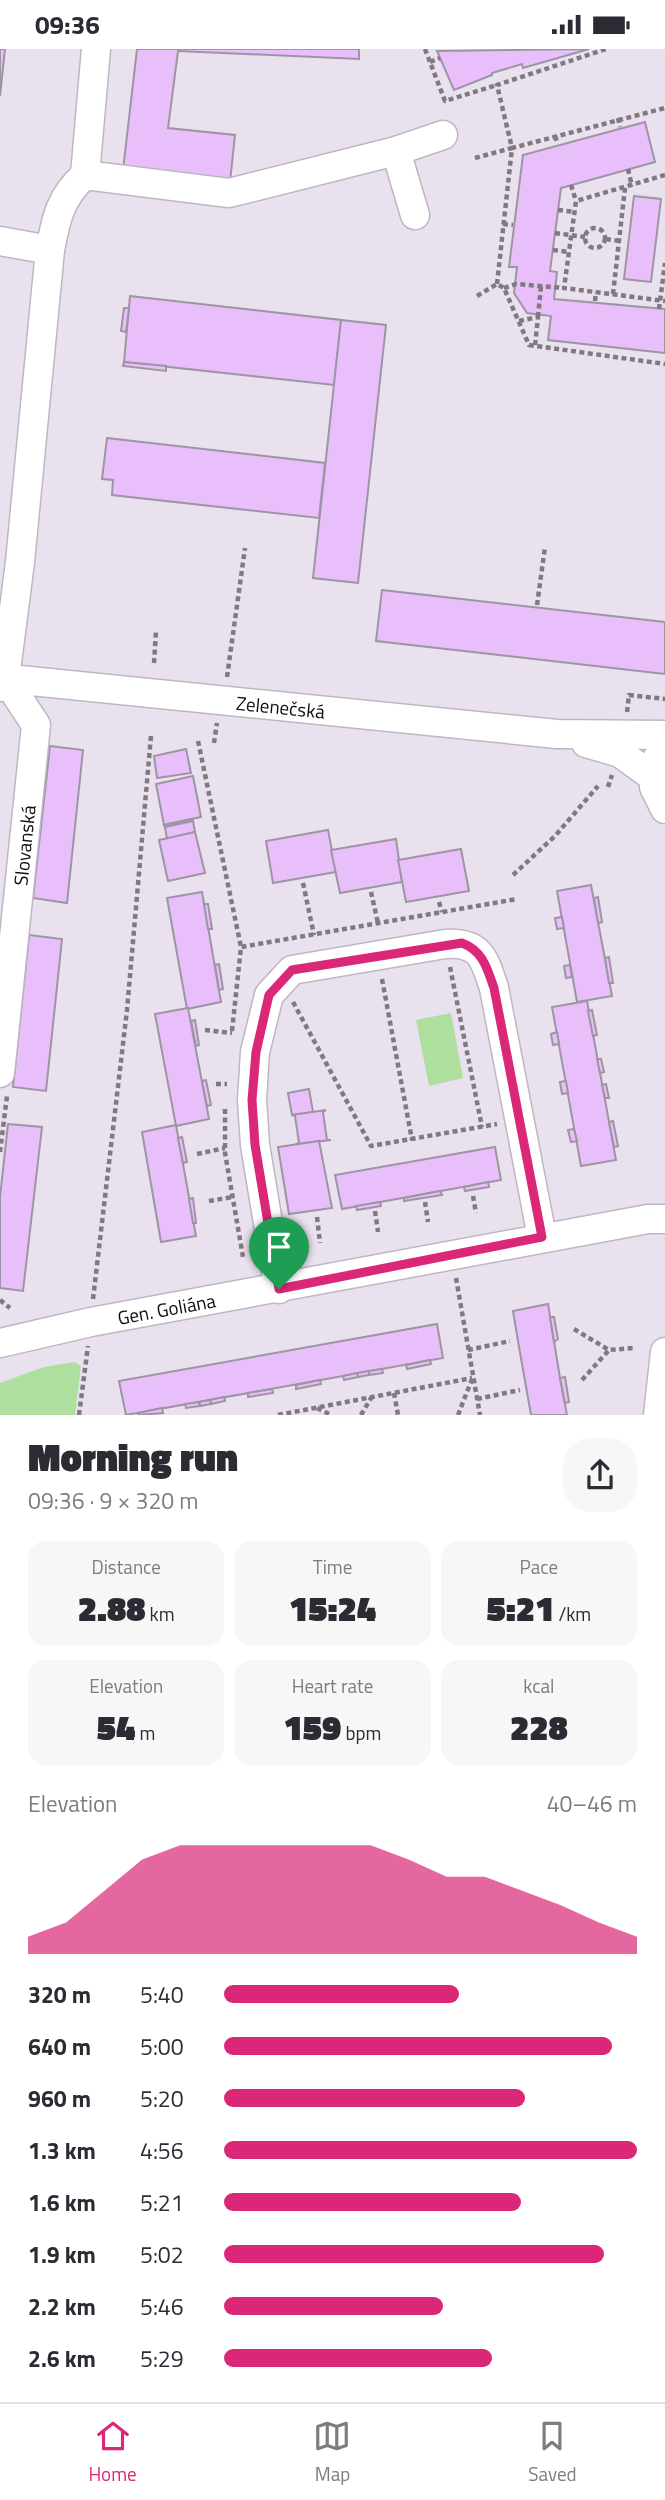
<!DOCTYPE html>
<meta charset="utf-8">
<style>
body{margin:0;font-family:"Titillium Web",sans-serif;background:#f7f7f7;color:#2b2b33;height:100vh;display:flex;flex-direction:column;font-size:26px;white-space:nowrap}
*{box-sizing:border-box;margin:0}
p{font-size:23px;color:#7c7c81}
.icon{flex:none;width:38px;height:38px;fill:none;stroke:currentColor;stroke-width:2;stroke-linecap:round;stroke-linejoin:round}
.map{position:relative;height:1366px;overflow:hidden}
.panel{display:flex;flex-direction:column;background:#fff;flex:1}
.panel>*{flex:none}
.pin{position:absolute;display:grid;place-items:center;width:60px;height:60px;color:#fff;margin:-72px -30px;border-radius:50% 50% 50% 0;rotate:-45deg;box-shadow:0 0 7px #0007}
.pin .icon{rotate:45deg}
.round{display:grid;place-items:center;flex:none;width:74px;height:74px;border-radius:28px;background:#f7f7f7}
.summary{display:flex;align-items:center;justify-content:space-between;height:119px;padding:0 28px}
h1{font-size:38px;font-weight:800;line-height:52px}
.metrics{display:grid;grid-template-columns:repeat(3,1fr);gap:10px;height:119px;padding:7px 28px}
.metrics div{display:grid;align-content:center;border-radius:18px;background:#f7f7f7;text-align:center}
.metrics b{font-size:35px;font-weight:800}
.metrics small{font-size:19px;font-weight:400}
.metrics p{font-size:19px}
.chart{height:196px;padding:14px 28px}
.chart p{display:flex;justify-content:space-between}
.chart svg{width:100%;height:126px;margin-top:7px;fill:#db2777;opacity:.7}
ul{padding:0 28px;list-style:none;font-size:23px}
li{display:grid;grid-template-columns:112px 84px 1fr;align-items:center;height:52px}
li i{height:18px;border-radius:9px;background:#db2777}
.status{display:flex;justify-content:space-between;align-items:center;height:49px;padding:0 35px;background:#fff;direction:ltr}
.status svg{height:19px;fill:currentColor}
.menu{display:flex;justify-content:space-around;align-items:center;height:98px;border-top:2px solid #e1e1e2;background:#fff;font-size:19px;color:#7c7c81}
.menu a{display:grid;justify-items:center;gap:4px}
.menu .selected{color:#db2777}
.map>svg:first-child{display:block}
.green{fill:#aedf9f}
.building{fill:#e8bffb;stroke:#9d95a1;stroke-width:2}
.lines{fill:none;stroke-linecap:round;stroke-linejoin:round}
.minor-casing{stroke:#bfb6c3;stroke-width:31}
.path{stroke:#807982;stroke-width:4.5;stroke-dasharray:5 3.5;stroke-linecap:butt}
.minor{stroke:#fff;stroke-width:28}
.route-casing{stroke:#fff;stroke-width:14}
.route{stroke:#db2777;stroke-width:9}
.labels{text-anchor:middle;dominant-baseline:central;stroke-width:5;stroke-linejoin:round;paint-order:stroke}
.street-label{font-size:19px;fill:#100d11;stroke:#fff}
</style>
<div class="status"><b>09:36</b><svg viewBox="0 0 49 12"><path d="M0 12V9h3v3zM5 12V6h3v6zM10 12V3h3v9zM15 12V0h3v12zM26 1h20v11H26zM47 4h2v5h-2z"/></svg></div>
<div class="map">
<svg width="665" height="1366" viewBox="0 0 665 1366">
<rect width="100%" height="100%" fill="#eae1ee"/>
<!-- green -->
<g class="green">
<path d="M 451,964 L 463,1029 L 429,1037 L 416,971 Z"/>
<path d="M 74,1313 L 81,1317 L 75,1366 L 0,1366 L 0,1334 L 44,1318 Z"/>
</g>
<!-- building -->
<g class="building">
<path d="M 0,0 L 5,0 L 0,47 Z"/>
<path d="M 137,0 L 359,0 L 359,10 L 178,2 L 168,79 L 235,86 L 230,133 L 123,121 Z"/>
<path d="M 589,0 L 523,19 L 522,15 L 492,24 L 492,26 L 454,41 L 437,2 Z"/>
<path d="M 645,73 L 655,113 L 561,139 L 550,222 L 557,223 L 554,250 L 665,260 L 665,304 L 548,291 L 551,267 L 527,264 L 514,244 L 517,218 L 509,218 L 523,106 Z"/>
<path d="M 634,147 L 661,150 L 651,233 L 624,230 Z"/>
<path d="M 130,247 L 341,271 L 334,336 L 124,313 Z"/>
<path d="M 124,259 L 129,259 L 126,283 L 121,282 Z"/>
<path d="M 341,271 L 386,276 L 358,534 L 313,529 Z"/>
<path d="M 124,313 L 166,317 L 166,322 L 123,317 Z"/>
<path d="M 107,389 L 325,414 L 319,469 L 112,446 L 113,431 L 102,430 Z"/>
<path d="M 382,541 L 665,573 L 665,625 L 376,592 Z"/>
<path d="M 50,697 L 83,701 L 67,854 L 33,849 Z"/>
<path d="M 186,700 L 191,724 L 157,729 L 154,707 Z"/>
<path d="M 193,727 L 201,768 L 164,776 L 156,735 Z"/>
<path d="M 192,770 L 193,772 L 165,778 L 164,776 Z"/>
<path d="M 193,772 L 195,783 L 167,790 L 165,778 Z"/>
<path d="M 328,781 L 336,823 L 273,834 L 266,792 Z"/>
<path d="M 195,783 L 205,824 L 168,832 L 159,791 Z"/>
<path d="M 396,790 L 402,833 L 340,844 L 331,801 Z"/>
<path d="M 461,800 L 469,842 L 406,853 L 398,811 Z"/>
<path d="M 591,836 L 612,947 L 577,953 L 557,842 Z"/>
<path d="M 202,843 L 221,953 L 187,960 L 167,849 Z"/>
<path d="M 598,848 L 602,873 L 598,874 L 594,849 Z"/>
<path d="M 204,855 L 208,855 L 212,880 L 208,880 Z"/>
<path d="M 562,868 L 564,879 L 557,880 L 555,869 Z"/>
<path d="M 29,886 L 62,890 L 46,1042 L 13,1038 Z"/>
<path d="M 609,908 L 613,934 L 609,934 L 605,909 Z"/>
<path d="M 219,915 L 223,940 L 219,941 L 215,916 Z"/>
<path d="M 570,916 L 572,928 L 566,929 L 564,917 Z"/>
<path d="M 587,952 L 616,1111 L 581,1117 L 552,958 Z"/>
<path d="M 188,959 L 209,1070 L 176,1077 L 155,965 Z"/>
<path d="M 592,961 L 597,986 L 593,987 L 588,962 Z"/>
<path d="M 195,971 L 199,996 L 196,997 L 191,972 Z"/>
<path d="M 557,983 L 559,995 L 553,996 L 551,985 Z"/>
<path d="M 597,1010 L 601,1010 L 604,1023 L 600,1024 Z"/>
<path d="M 206,1031 L 211,1056 L 207,1057 L 202,1032 Z"/>
<path d="M 566,1032 L 568,1044 L 562,1045 L 560,1033 Z"/>
<path d="M 606,1035 L 609,1049 L 605,1049 L 602,1036 Z"/>
<path d="M 309,1040 L 313,1063 L 292,1066 L 288,1044 Z"/>
<path d="M 326,1061 L 323,1063 L 327,1091 L 331,1091 L 296,1095 L 299,1094 L 295,1067 L 292,1066 Z"/>
<path d="M 613,1072 L 618,1097 L 614,1098 L 609,1073 Z"/>
<path d="M 8,1075 L 42,1078 L 23,1242 L 0,1239 L 0,1148 Z"/>
<path d="M 176,1076 L 196,1187 L 161,1193 L 142,1083 Z"/>
<path d="M 574,1080 L 577,1092 L 571,1093 L 568,1081 Z"/>
<path d="M 182,1088 L 187,1113 L 183,1114 L 178,1089 Z"/>
<path d="M 319,1092 L 332,1159 L 289,1165 L 278,1098 Z"/>
<path d="M 495,1098 L 501,1131 L 342,1160 L 335,1126 Z"/>
<path d="M 488,1133 L 489,1138 L 465,1142 L 464,1138 Z"/>
<path d="M 440,1142 L 442,1146 L 404,1152 L 404,1149 Z"/>
<path d="M 193,1149 L 196,1174 L 193,1174 L 189,1150 Z"/>
<path d="M 380,1153 L 381,1157 L 357,1161 L 356,1157 Z"/>
<path d="M 548,1255 L 560,1329 L 567,1366 L 531,1366 L 519,1298 L 513,1262 Z"/>
<path d="M 550,1268 L 554,1268 L 558,1290 L 554,1293 Z"/>
<path d="M 437,1275 L 443,1309 L 126,1366 L 119,1332 Z"/>
<path d="M 430,1311 L 431,1315 L 407,1320 L 406,1316 Z"/>
<path d="M 382,1320 L 383,1324 L 369,1326 L 369,1322 Z"/>
<path d="M 369,1322 L 369,1326 L 358,1328 L 357,1324 Z"/>
<path d="M 357,1324 L 358,1328 L 344,1331 L 343,1327 Z"/>
<path d="M 565,1328 L 569,1353 L 565,1354 L 560,1329 Z"/>
<path d="M 320,1331 L 321,1335 L 296,1340 L 296,1336 Z"/>
<path d="M 272,1340 L 273,1344 L 248,1348 L 248,1344 Z"/>
<path d="M 224,1348 L 225,1352 L 211,1355 L 210,1351 Z"/>
<path d="M 210,1351 L 211,1355 L 200,1357 L 199,1353 Z"/>
<path d="M 199,1353 L 200,1357 L 186,1359 L 185,1355 Z"/>
<path d="M 162,1359 L 163,1364 L 138,1366 L 138,1364 Z"/>
</g>
<g class="lines">
<!-- minor casing -->
<g class="minor-casing">
<g id="minor">
<path d="M 396,102 L 415,166"/>
<path d="M 85,126 L 96,0"/>
<path d="M 0,192 L 50,201 L 20,513 L 5,629 L 0,638"/>
<path d="M 50,201 C 56,170 60,148 85,126 L 229,144 L 396,102 L 443,86"/>
<path id="s1" d="M 0,629 L 557,685 L 665,686"/>
<path d="M 586,694 L 620,704 L 653,728"/>
<path d="M 657,710 L 654,738 L 665,760"/>
<path id="s2" d="M 0,1024 L 36,676 L 5,629"/>
<path d="M 279,1240 L 255,1096 L 252,1051 L 255,1003 L 269,946 L 292,921 L 445,895 C 481,893 484,909 494,939 L 542,1188"/>
<path id="s3" d="M 0,1294 L 91,1273 L 648,1170 L 665,1170"/>
<path d="M 658,1366 L 665,1303"/>
</g>
</g>
<!-- path -->
<g class="path">
<path d="M 425,0 L 445,52 L 497,36"/>
<path d="M 430,13 L 440,9"/>
<path d="M 618,69 L 620,78"/>
<path d="M 555,87 L 558,95"/>
<path d="M 475,109 L 512,99 L 497,36 L 606,0"/>
<path d="M 628,120 L 632,137"/>
<path d="M 665,126 L 576,152 L 564,239 L 665,252"/>
<path d="M 571,136 L 576,152"/>
<path d="M 558,161 L 575,163"/>
<path d="M 503,175 L 513,176"/>
<circle cx="595" cy="189" r="10"/>
<path d="M 555,184 L 585,188"/>
<path d="M 606,190 L 620,192"/>
<path d="M 553,201 L 569,203"/>
<path d="M 497,235 L 512,99 L 665,59"/>
<path d="M 504,239 L 516,235 L 564,239"/>
<path d="M 613,245 L 625,139"/>
<path d="M 477,247 L 497,235 L 504,239 L 529,296 L 665,315"/>
<path d="M 595,252 L 596,243"/>
<path d="M 659,260 L 665,214"/>
<path d="M 538,268 L 541,237"/>
<path d="M 519,272 L 538,268 L 535,297"/>
<path d="M 537,556 L 545,498"/>
<path d="M 154,614 L 156,582"/>
<path d="M 227,628 L 245,499"/>
<path d="M 627,663 L 629,646 L 665,650"/>
<path d="M 198,692 L 241,898"/>
<path d="M 214,694 L 217,674"/>
<path d="M 608,738 L 612,726"/>
<path d="M 513,826 L 555,787 L 598,737"/>
<path d="M 303,834 L 314,886"/>
<path d="M 371,843 L 378,874"/>
<path d="M 439,853 L 442,863"/>
<path d="M 450,918 L 482,1078"/>
<path d="M 382,930 L 412,1091"/>
<path d="M 293,953 L 371,1097 L 497,1075"/>
<path d="M 205,981 L 232,984"/>
<path d="M 232,982 L 241,898 L 517,850"/>
<path d="M 216,1035 L 227,1035"/>
<path d="M 225,1060 L 225,1104 L 243,1208"/>
<path d="M 0,1103 L 7,1047"/>
<path d="M 197,1105 L 225,1099"/>
<path d="M 473,1147 L 476,1164"/>
<path d="M 209,1152 L 233,1148"/>
<path d="M 425,1153 L 428,1173"/>
<path d="M 375,1162 L 378,1183"/>
<path d="M 317,1168 L 320,1194"/>
<path d="M 456,1229 L 480,1366"/>
<path d="M 93,1250 L 127,961 L 151,687"/>
<path d="M 0,1251 L 10,1259"/>
<path d="M 574,1280 L 609,1301 L 634,1299"/>
<path d="M 468,1301 L 510,1292"/>
<path d="M 582,1331 L 609,1301"/>
<path d="M 394,1344 L 398,1366"/>
<path d="M 477,1350 L 520,1341"/>
<path d="M 317,1359 L 331,1366"/>
<path d="M 79,1366 L 88,1297"/>
<path d="M 278,1366 L 472,1329"/>
<path d="M 361,1366 L 371,1349"/>
<path d="M 458,1366 L 472,1330"/>
</g>
<!-- minor -->
<use href="#minor" class="minor"/>
</g>
<g class="lines">
<!-- route casing -->
<g class="route-casing">
<path id="route" d="M 462,894 C 483,902 487,919 494,939 L 542,1188 L 279,1240 L 255,1096 L 252,1051 L 256,1003 L 269,946 L 292,921 Z"/>
</g>
<!-- route -->
<use href="#route" class="route"/>
</g>
<g class="labels">
<!-- street labels -->
<g class="street-label">
<text stroke="none"><textPath href="#s1" startOffset="282">Zelenečská</textPath></text>
<text stroke="none"><textPath href="#s2" startOffset="229">Slovanská</textPath></text>
<text stroke="none"><textPath href="#s3" startOffset="170">Gen. Goliána</textPath></text>
</g>
</g>
</svg>
<div class="pin" style="left:279px;top:1240px;background:#1e9e55"><svg class="icon" aria-label="arrive" viewBox="0 0 24 24"><path d="M6 21V4h12l-3 4 3 4H6"/></svg></div>
</div>
<section class="panel">
<div class="summary"><div><h1>Morning run</h1><p>09:36 · 9 × 320 m</p></div><a class="round"><svg class="icon" aria-label="share" viewBox="0 0 24 24"><path d="M12 15V3M7 8l5-5 5 5M5 13v7h14v-7"/></svg></a></div>
<div class="metrics">
<div><p>Distance</p><b>2.88<small> km</small></b></div>
<div><p>Time</p><b>15:24</b></div>
<div><p>Pace</p><b>5:21<small> /km</small></b></div>
</div>
<div class="metrics">
<div><p>Elevation</p><b>54<small> m</small></b></div>
<div><p>Heart rate</p><b>159<small> bpm</small></b></div>
<div><p>kcal</p><b>228</b></div>
</div>
<div class="chart"><p><span>Elevation</span>40–46 m</p>
<svg viewBox="0 0 160 44" preserveAspectRatio="none"><path d="M0 44V38L10 33L20 22L30 11L40 6L50 6L60 6L70 6L80 6L90 6L100 11L110 17L120 17L130 22L140 27L150 33L160 38V44z"/></svg>
</div>
<ul>
<li><b>320 m</b>5:40<i style="width:57%"></i></li>
<li><b>640 m</b>5:00<i style="width:94%"></i></li>
<li><b>960 m</b>5:20<i style="width:73%"></i></li>
<li><b>1.3 km</b>4:56<i style="width:100%"></i></li>
<li><b>1.6 km</b>5:21<i style="width:72%"></i></li>
<li><b>1.9 km</b>5:02<i style="width:92%"></i></li>
<li><b>2.2 km</b>5:46<i style="width:53%"></i></li>
<li><b>2.6 km</b>5:29<i style="width:65%"></i></li>
</ul>
</section>
<nav class="menu">
<a class="selected"><svg class="icon" aria-label="home" viewBox="0 0 24 24"><path d="M3 11l9-7 9 7M6 9v11h12V9"/></svg>Home</a>
<a><svg class="icon" aria-label="map" viewBox="0 0 24 24"><path d="M3 6l6-2 6 2 6-2v14l-6 2-6-2-6 2zM9 4v14M15 6v14"/></svg>Map</a>
<a><svg class="icon" aria-label="saved" viewBox="0 0 24 24"><path d="M7 4h10v16l-5-4-5 4z"/></svg>Saved</a>
</nav>
